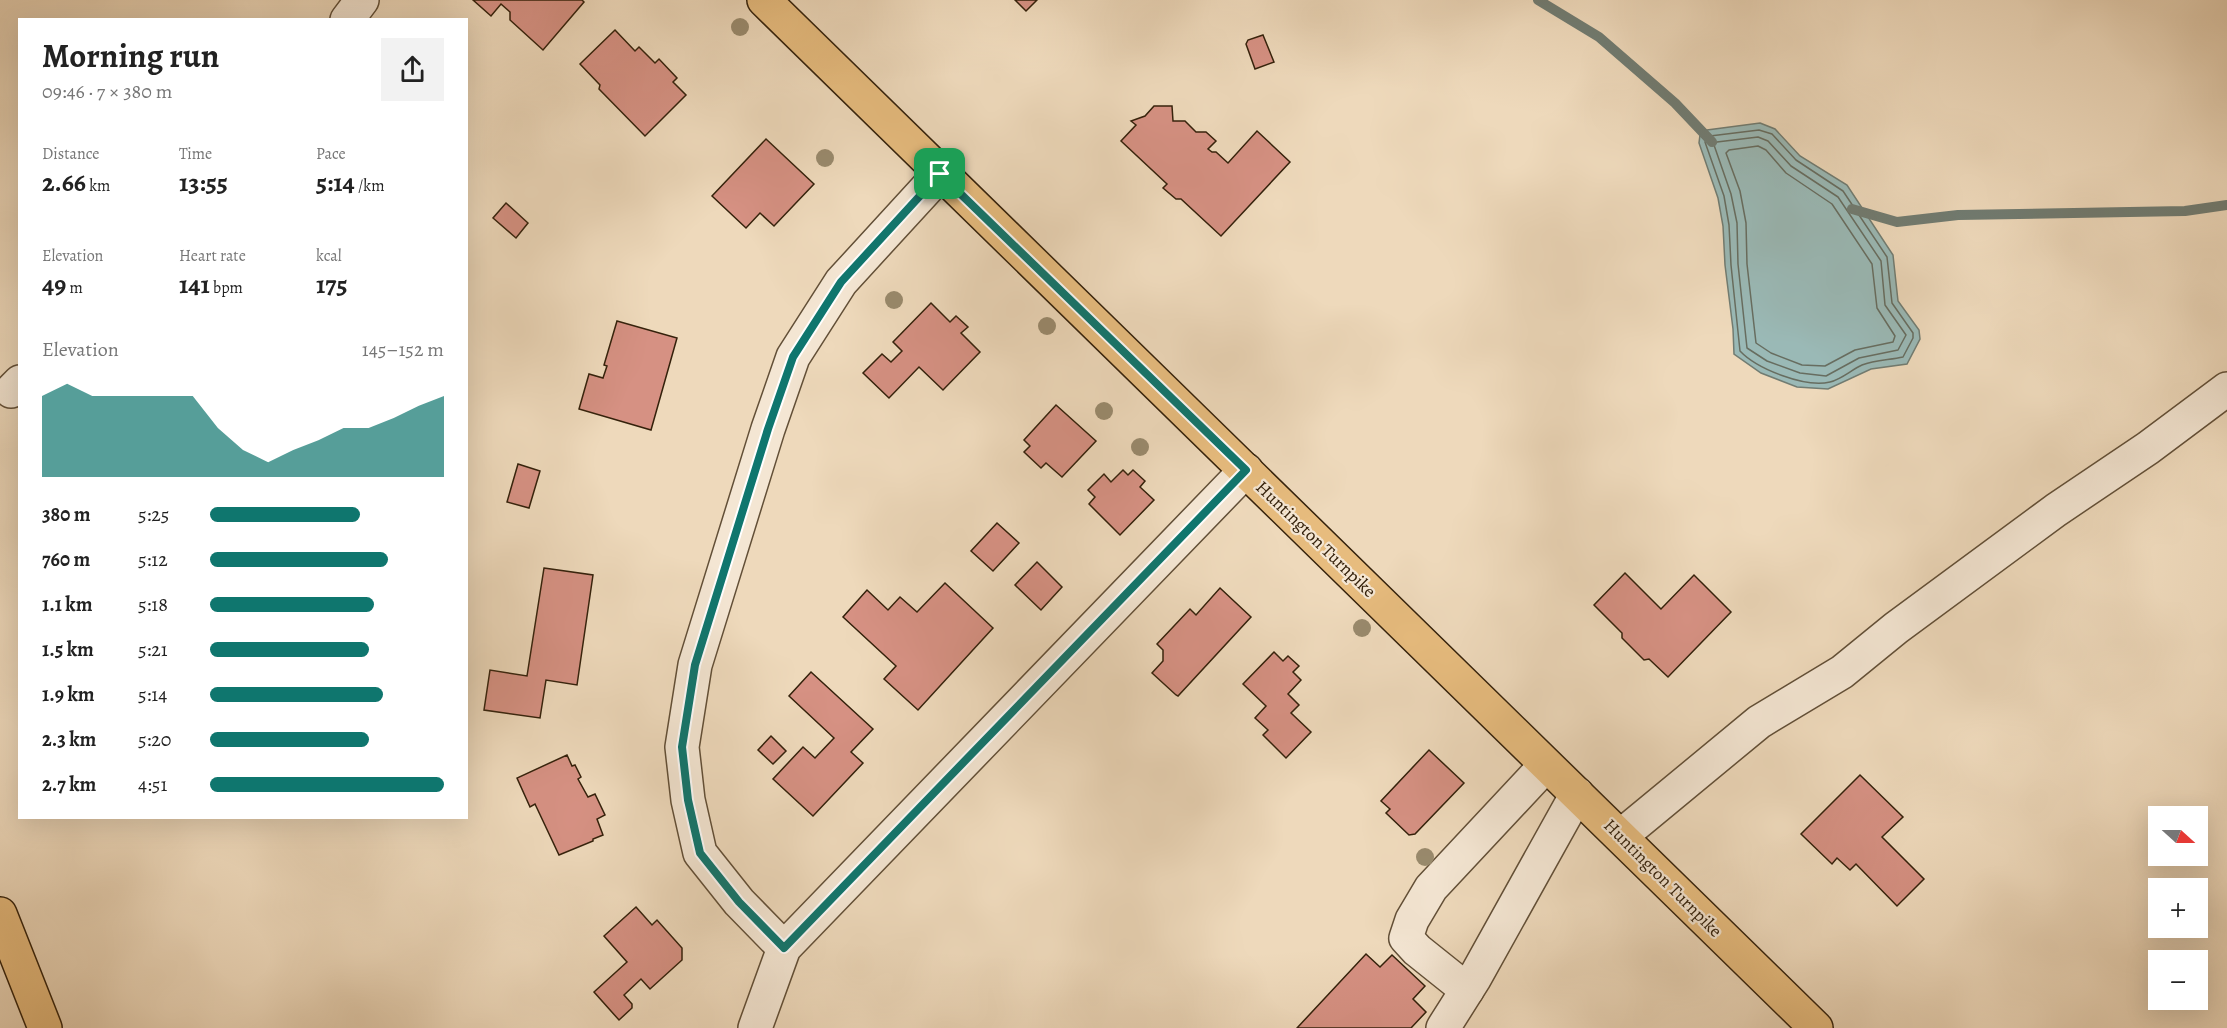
<!DOCTYPE html>
<meta charset="utf-8">
<style>
body{margin:0;font-family:Alegreya,serif;background:#f2f2f2;color:#222;height:100vh;display:flex;flex-direction:column;font-size:22px;white-space:nowrap}
*{box-sizing:border-box;margin:0}
p{font-size:20px;color:#767676}
.icon{flex:none;width:33px;height:33px;fill:none;stroke:currentColor;stroke-width:2;stroke-linecap:round;stroke-linejoin:round}
.map{position:relative;flex:1;overflow:hidden}
.drawer{position:absolute;left:18px;top:18px;width:450px;height:801px;display:flex;flex-direction:column;background:#fff;border-radius:0px;box-shadow:0 6px 24px #0002}
.drawer>*{flex:none}
.needle{width:39px;rotate:111deg}
.controls{position:absolute;left:2148px;top:806px;display:grid;gap:12px}
.controls a{display:grid;place-items:center;width:60px;height:60px;border-radius:0px;background:#fff;box-shadow:0 6px 24px #0002;font-size:30px}
.pin{position:absolute;display:grid;place-items:center;width:51px;height:51px;color:#fff;margin:-26px;border-radius:12px;box-shadow:0 3px 9px #0006}
.round{display:grid;place-items:center;flex:none;width:63px;height:63px;border-radius:0px;background:#f2f2f2}
.summary{display:flex;align-items:center;justify-content:space-between;height:102px;padding:0 24px}
h1{font-size:33px;font-weight:600;line-height:45px}
.stats{display:grid;grid-template-columns:repeat(3,1fr);gap:9px;height:102px;padding:6px 24px}
.stats div{display:grid;align-content:center}
.stats b{font-size:26px;font-weight:600}
.stats small{font-size:16px;font-weight:400}
.stats p{font-size:16px}
.chart{height:168px;padding:12px 24px}
.chart p{display:flex;justify-content:space-between}
.chart svg{width:100%;height:108px;margin-top:6px;fill:#0f766e;opacity:.7}
ul{padding:0 24px;list-style:none;font-size:20px}
li{display:grid;grid-template-columns:96px 72px 1fr;align-items:center;height:45px}
li i{height:15px;border-radius:8px;background:#0f766e}
.map>svg:first-child{display:block}
.water{fill:#9ab9b6;stroke:#717c72;stroke-width:1.5}
.lines{fill:none;stroke-linecap:round;stroke-linejoin:round}
.shore{stroke:#676d60;stroke-width:1.5}
.stream{stroke:#717c72;stroke-width:10}
.building{fill:#d69183;stroke:#34210b;stroke-width:1.5}
.minor-casing{stroke:#624f37;stroke-width:36}
.major-casing{stroke:#34210b;stroke-width:36}
.highway-casing{stroke:#34210b;stroke-width:36}
.minor{stroke:#f4e6d3;stroke-width:33}
.major{stroke:#e7bc7e;stroke-width:33}
.highway{stroke:#e7bc7e;stroke-width:33}
.tree{fill:#998a6d}
.route-casing{stroke:#fff;stroke-width:12}
.route{stroke:#0f766e;stroke-width:8}
.labels{text-anchor:middle;dominant-baseline:central;stroke-width:4.5;stroke-linejoin:round;paint-order:stroke}
.street-label{font-size:18px;fill:#34210b;stroke:#f4e6d3}
</style>
<div class="map">
<svg width="2227" height="1028" viewBox="0 0 2227 1028">
<rect width="100%" height="100%" fill="#eed9bb"/>
<filter id="stains"><feTurbulence type="fractalNoise" baseFrequency=".00333" numOctaves="4"/><feColorMatrix values="0 0 0 0 .2 0 0 0 0 .09 0 0 0 0 .02 0 0 0 .5 -.17"/></filter>
<radialGradient id="worn" r=".72"><stop offset=".6" stop-color="#630" stop-opacity="0"/><stop offset="1" stop-color="#630" stop-opacity=".3"/></radialGradient>
<!-- water -->
<path class="water" d="M 1760,123 L 1775,129 L 1800,156 L 1847,185 L 1893,255 L 1898,301 L 1919,330 L 1920,339 L 1907,364 L 1871,369 L 1828,389 L 1797,387 L 1761,373 L 1734,354 L 1733,329 L 1725,265 L 1723,226 L 1718,198 L 1699,143 L 1700,135 L 1707,130 Z"/>
<g class="lines">
<!-- shore -->
<g class="shore">
<path d="M 1759,130 L 1772,134 L 1796,160 L 1843,191 L 1887,257 L 1892,303 L 1913,333 L 1913,338 L 1903,357 C 1890,360 1875,360 1862,365 C 1851,370 1842,379 1830,382 C 1805,388 1757,369 1740,351 L 1731,265 L 1729,225 L 1724,196 L 1705,142 L 1710,136 Z"/>
<path d="M 1758,137 L 1768,141 L 1791,166 L 1838,197 L 1881,261 L 1885,305 L 1906,335 L 1898,350 L 1859,358 L 1826,376 L 1800,373 L 1767,361 L 1747,348 L 1738,264 L 1737,223 L 1731,194 L 1714,145 L 1717,142 Z"/>
<path d="M 1758,146 L 1766,150 L 1786,173 L 1832,204 L 1872,264 L 1877,308 L 1895,336 L 1893,342 L 1855,350 L 1825,366 L 1802,365 L 1771,353 L 1756,343 L 1747,264 L 1746,223 L 1740,191 L 1726,153 L 1729,150 Z"/>
</g>
<!-- stream -->
<g class="stream">
<path d="M 1538,0 L 1599,37 L 1675,103 L 1712,142"/>
<path d="M 1852,209 L 1897,222 L 1958,215 L 2185,211 L 2227,205"/>
</g>
</g>
<!-- building -->
<g class="building">
<path d="M 473,0 L 582,0 L 584,2 L 543,50 L 510,20 L 510,12 L 501,4 L 491,16 Z"/>
<path d="M 1015,0 L 1037,0 L 1026,11 Z"/>
<path d="M 615,30 L 635,51 L 639,47 L 655,63 L 659,59 L 677,78 L 673,82 L 686,95 L 645,136 L 599,89 L 600,85 L 580,64 Z"/>
<path d="M 1263,35 L 1274,62 L 1255,69 L 1246,44 L 1248,40 Z"/>
<path d="M 1154,106 L 1172,106 L 1173,121 L 1185,121 L 1196,132 L 1206,132 L 1216,141 L 1208,149 L 1212,152 L 1216,152 L 1228,163 L 1257,131 L 1290,162 L 1221,236 L 1181,199 L 1176,199 L 1163,188 L 1167,184 L 1121,141 L 1136,125 L 1131,121 L 1145,116 Z"/>
<path d="M 766,139 L 814,184 L 774,226 L 760,213 L 746,228 L 712,196 Z"/>
<path d="M 506,203 L 528,223 L 516,238 L 493,218 Z"/>
<path d="M 931,303 L 950,322 L 956,316 L 968,327 L 961,333 L 980,352 L 943,390 L 919,367 L 889,398 L 863,373 L 882,354 L 891,362 L 902,351 L 893,342 Z"/>
<path d="M 617,321 L 677,338 L 651,430 L 579,409 L 589,374 L 603,378 L 607,366 L 604,365 Z"/>
<path d="M 1056,405 L 1096,441 L 1062,477 L 1046,463 L 1041,468 L 1024,452 L 1030,446 L 1024,440 Z"/>
<path d="M 518,464 L 540,471 L 529,508 L 507,502 Z"/>
<path d="M 1123,470 L 1128,475 L 1133,470 L 1145,481 L 1140,487 L 1154,500 L 1120,535 L 1089,504 L 1095,497 L 1088,490 L 1104,474 L 1111,482 Z"/>
<path d="M 997,523 L 1019,543 L 993,571 L 971,551 Z"/>
<path d="M 1037,562 L 1062,587 L 1041,610 L 1015,585 Z"/>
<path d="M 544,568 L 593,575 L 577,685 L 546,680 L 540,718 L 484,710 L 490,670 L 527,676 Z"/>
<path d="M 1625,573 L 1661,609 L 1694,575 L 1731,612 L 1668,677 L 1649,659 L 1644,660 L 1622,638 L 1622,633 L 1594,605 Z"/>
<path d="M 945,583 L 993,628 L 918,710 L 884,679 L 896,666 L 843,617 L 867,590 L 888,610 L 900,597 L 917,612 Z"/>
<path d="M 1220,588 L 1251,617 L 1178,696 L 1176,695 L 1152,673 L 1163,661 L 1163,650 L 1157,644 L 1190,609 L 1196,615 Z"/>
<path d="M 1274,652 L 1283,661 L 1288,656 L 1299,666 L 1293,672 L 1301,680 L 1288,694 L 1299,705 L 1291,713 L 1311,732 L 1286,758 L 1263,735 L 1268,730 L 1255,718 L 1266,706 L 1243,684 Z"/>
<path d="M 811,672 L 873,729 L 851,752 L 863,763 L 813,816 L 773,779 L 803,747 L 815,758 L 834,738 L 789,696 Z"/>
<path d="M 771,736 L 786,751 L 773,764 L 758,750 Z"/>
<path d="M 1429,750 L 1464,783 L 1415,834 L 1409,835 L 1386,813 L 1390,809 L 1381,801 Z"/>
<path d="M 567,755 L 572,766 L 575,765 L 581,777 L 578,779 L 588,797 L 595,794 L 605,815 L 597,819 L 603,835 L 593,839 L 593,841 L 559,855 L 535,804 L 530,807 L 517,778 Z"/>
<path d="M 1860,775 L 1903,817 L 1882,837 L 1924,879 L 1897,906 L 1856,864 L 1850,870 L 1837,858 L 1832,864 L 1801,834 Z"/>
<path d="M 636,907 L 652,925 L 657,920 L 682,948 L 682,960 L 650,989 L 641,979 L 624,995 L 632,1004 L 632,1008 L 619,1020 L 594,992 L 627,962 L 604,936 Z"/>
<path d="M 1366,954 L 1380,967 L 1392,955 L 1425,986 L 1413,999 L 1426,1012 L 1411,1028 L 1297,1028 Z"/>
</g>
<g class="lines">
<!-- minor casing -->
<g class="minor-casing">
<g id="minor">
<path d="M 347,20 L 362,0"/>
<path d="M 11,391 L 20,382"/>
<path d="M 1621,836 L 1759,722 L 1842,672 L 1896,628 L 2056,510 L 2148,448 L 2227,389"/>
<path d="M 784,948 L 739,902 L 700,853 L 688,800 L 682,747 L 695,665 L 768,429 L 793,357 L 841,282 L 940,174"/>
<path d="M 1467,990 L 1417,950 L 1406,938 L 1412,920 L 1431,888 L 1546,765"/>
<path d="M 755,1028 L 784,948 L 1246,470"/>
<path d="M 1443,1028 L 1474,979 L 1577,794"/>
</g>
</g>
<!-- major casing -->
<g class="major-casing">
<path id="major" d="M 764,0 L 1816,1028"/>
</g>
<!-- highway casing -->
<g class="highway-casing">
<path id="highway" d="M 0,914 L 45,1028"/>
</g>
<!-- minor -->
<use href="#minor" class="minor"/>
<!-- major -->
<use href="#major" class="major"/>
<!-- highway -->
<use href="#highway" class="highway"/>
</g>
<!-- trees -->
<g class="tree">
<circle cx="740" cy="27" r="9"/>
<circle cx="825" cy="158" r="9"/>
<circle cx="894" cy="300" r="9"/>
<circle cx="1047" cy="326" r="9"/>
<circle cx="1104" cy="411" r="9"/>
<circle cx="1140" cy="447" r="9"/>
<circle cx="1362" cy="628" r="9"/>
<circle cx="1425" cy="857" r="9"/>
</g>
<g class="lines">
<!-- route casing -->
<g class="route-casing">
<path id="route" d="M 940,174 L 1246,470 L 784,948 L 739,902 L 700,853 L 688,800 L 682,747 L 695,665 L 768,429 L 793,357 L 841,282 Z"/>
</g>
<!-- route -->
<use href="#route" class="route"/>
</g>
<g class="labels">
<!-- street labels -->
<g class="street-label">
<text transform="translate(1316 539) rotate(44)">Huntington Turnpike</text>
<text transform="translate(1663 878) rotate(45)">Huntington Turnpike</text>
</g>
</g>
<rect width="100%" height="100%" filter="url(#stains)"/>
<rect width="100%" height="100%" fill="url(#worn)"/>
</svg>
<div class="controls">
<a><svg class="needle" viewBox="-14 -14 28 28"><path d="M0-13l5 13h-10z" fill="#e53935"/><path d="M0 13l5-13h-10z" fill="#767676"/></svg></a>
<a>+</a>
<a>−</a>
</div>
<div class="pin" style="left:940px;top:174px;background:#1e9e55"><svg class="icon" aria-label="arrive" viewBox="0 0 24 24"><path d="M6 21V4h12l-3 4 3 4H6"/></svg></div>
<section class="drawer">
<div class="summary"><div><h1>Morning run</h1><p>09:46 · 7 × 380 m</p></div><a class="round"><svg class="icon" aria-label="share" viewBox="0 0 24 24"><path d="M12 15V3M7 8l5-5 5 5M5 13v7h14v-7"/></svg></a></div>
<div class="stats">
<div><p>Distance</p><b>2.66<small> km</small></b></div>
<div><p>Time</p><b>13:55</b></div>
<div><p>Pace</p><b>5:14<small> /km</small></b></div>
</div>
<div class="stats">
<div><p>Elevation</p><b>49<small> m</small></b></div>
<div><p>Heart rate</p><b>141<small> bpm</small></b></div>
<div><p>kcal</p><b>175</b></div>
</div>
<div class="chart"><p><span>Elevation</span>145–152 m</p>
<svg viewBox="0 0 160 44" preserveAspectRatio="none"><path d="M0 44V11L10 6L20 11L30 11L40 11L50 11L60 11L70 24L80 33L90 38L100 33L110 29L120 24L130 24L140 20L150 15L160 11V44z"/></svg>
</div>
<ul>
<li><b>380 m</b>5:25<i style="width:64%"></i></li>
<li><b>760 m</b>5:12<i style="width:76%"></i></li>
<li><b>1.1 km</b>5:18<i style="width:70%"></i></li>
<li><b>1.5 km</b>5:21<i style="width:68%"></i></li>
<li><b>1.9 km</b>5:14<i style="width:74%"></i></li>
<li><b>2.3 km</b>5:20<i style="width:68%"></i></li>
<li><b>2.7 km</b>4:51<i style="width:100%"></i></li>
</ul>
</section>
</div>
